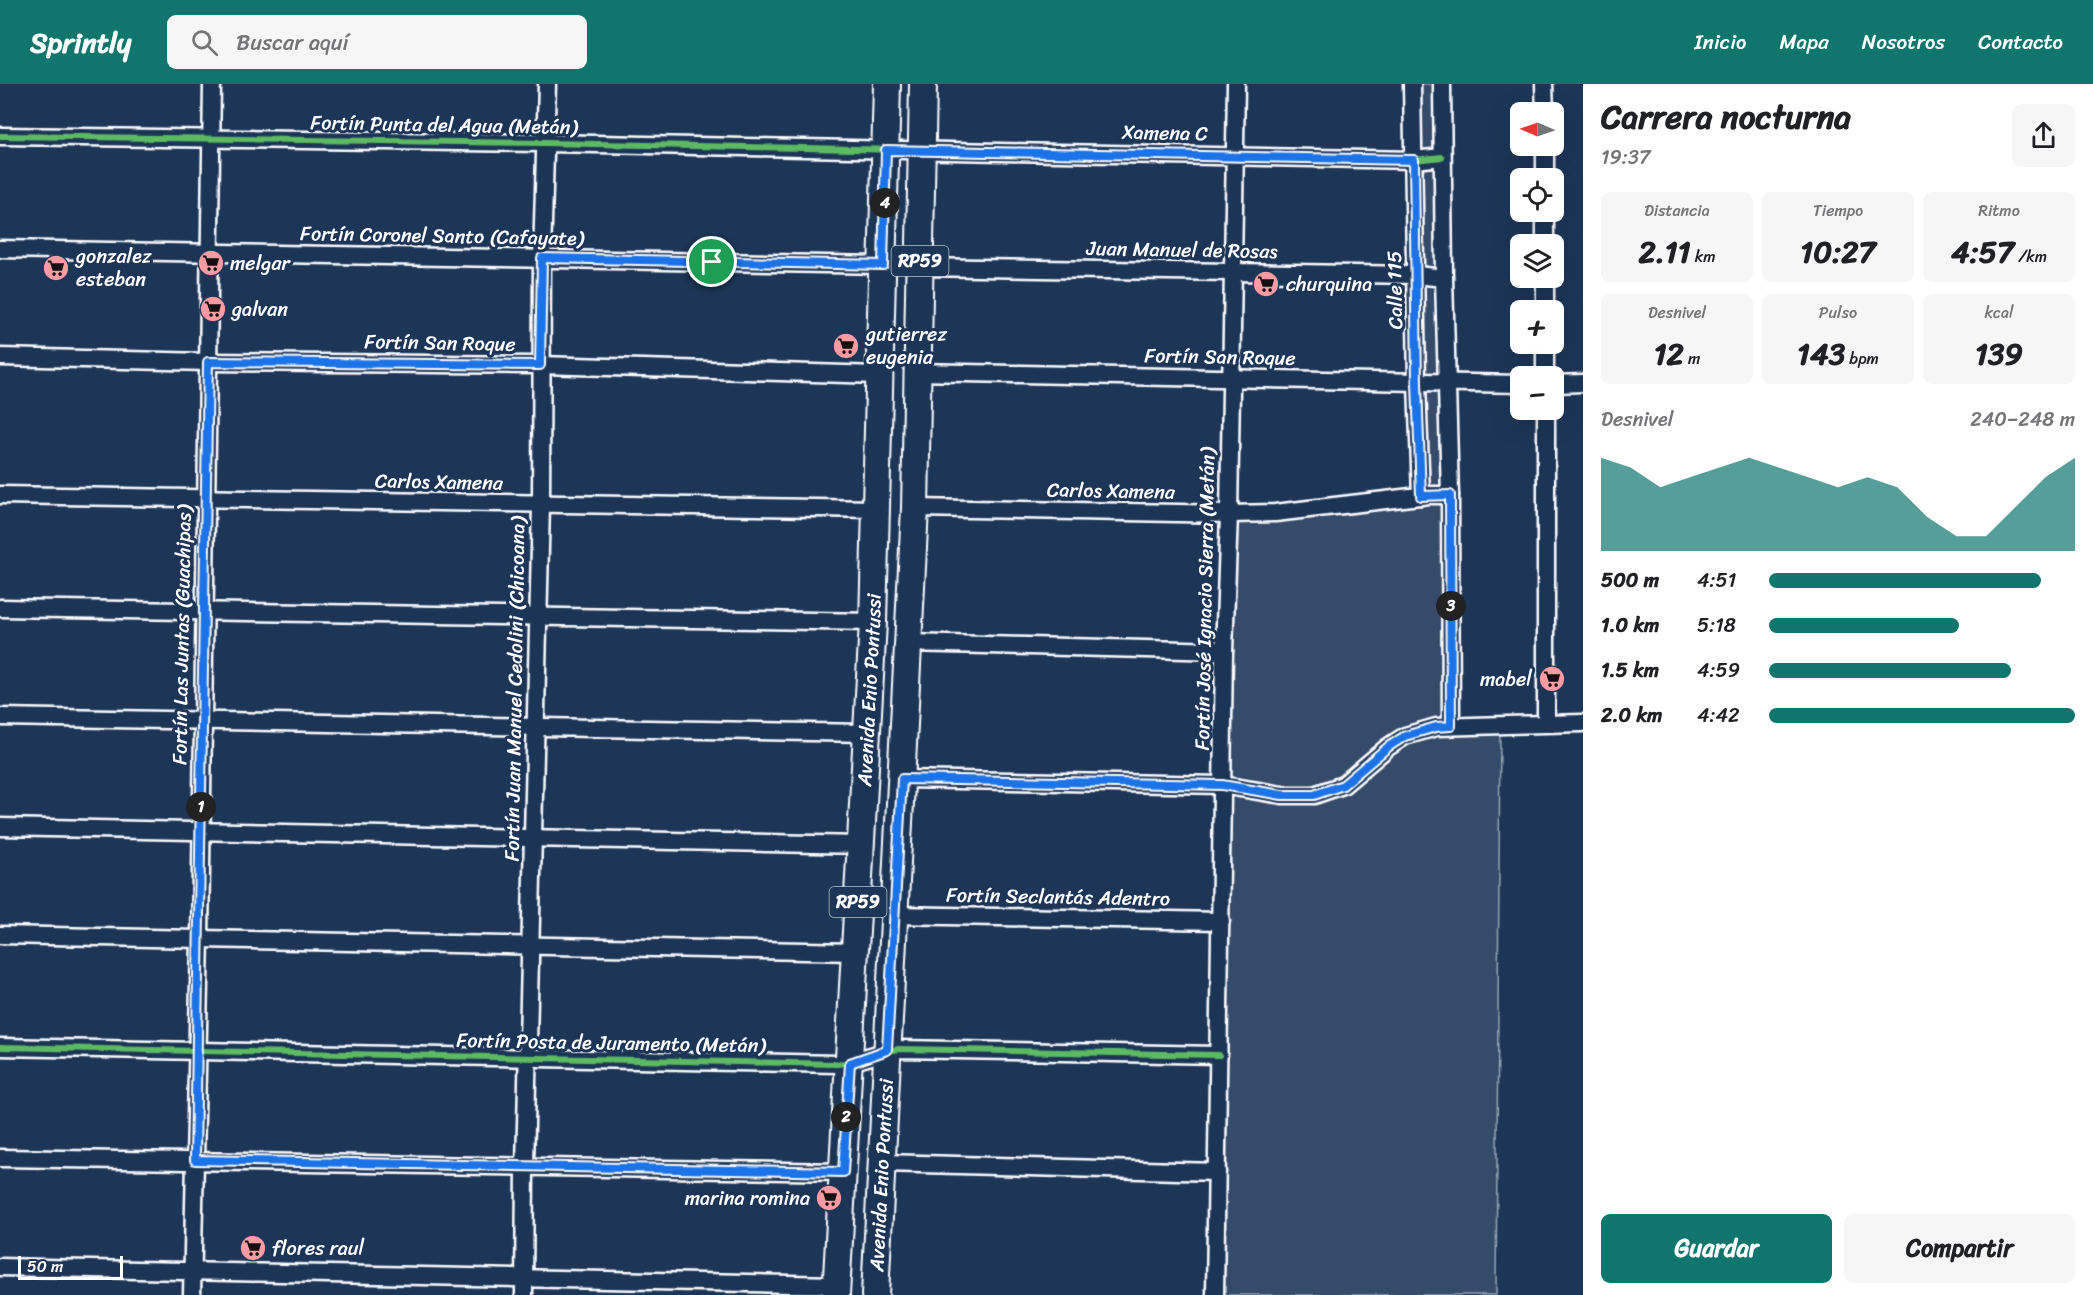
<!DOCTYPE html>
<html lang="es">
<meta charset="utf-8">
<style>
body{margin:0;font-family:Sriracha,sans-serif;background:#f6f6f6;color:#202124;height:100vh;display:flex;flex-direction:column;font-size:22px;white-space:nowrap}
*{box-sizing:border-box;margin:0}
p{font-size:20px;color:#757577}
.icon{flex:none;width:33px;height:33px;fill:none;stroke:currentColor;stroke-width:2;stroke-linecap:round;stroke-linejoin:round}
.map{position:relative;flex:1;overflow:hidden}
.panel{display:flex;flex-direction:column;background:#fff;width:510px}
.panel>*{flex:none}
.needle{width:39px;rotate:272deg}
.fabs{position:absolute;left:1510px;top:18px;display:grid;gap:12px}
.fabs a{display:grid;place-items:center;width:54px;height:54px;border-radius:9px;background:#fff;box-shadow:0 6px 24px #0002;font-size:30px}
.scale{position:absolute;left:18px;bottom:15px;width:105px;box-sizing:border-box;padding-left:6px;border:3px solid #fff;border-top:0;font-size:16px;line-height:21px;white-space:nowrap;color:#fff;-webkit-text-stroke:4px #1d3557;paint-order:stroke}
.pin{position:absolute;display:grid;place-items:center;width:51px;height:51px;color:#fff;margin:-26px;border:3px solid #fff;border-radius:50%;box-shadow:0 2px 6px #0007}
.km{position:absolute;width:30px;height:30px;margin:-15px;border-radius:50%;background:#222;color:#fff;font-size:16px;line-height:30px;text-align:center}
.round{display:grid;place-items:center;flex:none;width:63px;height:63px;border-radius:9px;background:#f6f6f6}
.head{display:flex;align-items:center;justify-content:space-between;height:102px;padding:0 18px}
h1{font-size:33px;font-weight:700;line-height:45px}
.metrics{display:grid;grid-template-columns:repeat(3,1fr);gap:9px;height:102px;padding:6px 18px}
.metrics div{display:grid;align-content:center;border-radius:9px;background:#f6f6f6;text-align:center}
.metrics b{font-size:30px;font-weight:700}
.metrics small{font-size:16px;font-weight:400}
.metrics p{font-size:16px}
.chart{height:168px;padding:12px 18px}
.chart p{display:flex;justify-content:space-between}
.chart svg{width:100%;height:108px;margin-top:6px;fill:#0f766e;opacity:.7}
.cta{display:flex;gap:12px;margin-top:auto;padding:12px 18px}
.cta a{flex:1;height:69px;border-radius:9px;background:#0f766e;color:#fff;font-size:24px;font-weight:700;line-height:69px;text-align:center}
.cta a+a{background:#f6f6f6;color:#202124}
ul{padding:0 18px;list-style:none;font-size:20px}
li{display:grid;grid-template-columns:96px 72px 1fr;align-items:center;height:45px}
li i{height:15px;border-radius:8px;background:#0f766e}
header{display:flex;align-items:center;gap:36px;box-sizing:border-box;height:84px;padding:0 30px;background:#0f766e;color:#fff}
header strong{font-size:28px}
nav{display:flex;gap:33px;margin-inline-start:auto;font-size:21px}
.search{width:420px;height:54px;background:#f6f6f6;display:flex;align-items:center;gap:15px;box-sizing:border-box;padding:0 21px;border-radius:9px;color:#757577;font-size:22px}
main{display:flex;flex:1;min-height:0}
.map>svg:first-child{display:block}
.green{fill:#364b69;stroke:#9aa5b4;stroke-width:1.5}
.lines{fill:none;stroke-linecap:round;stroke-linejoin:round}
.minor-casing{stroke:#fff;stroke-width:21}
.primary-casing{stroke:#fff;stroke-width:30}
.minor{stroke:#1d3557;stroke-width:16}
.primary{stroke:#1d3557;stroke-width:26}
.cycleway-casing{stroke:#1d3557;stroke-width:10}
.cycleway{stroke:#5cba63;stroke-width:6}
.route-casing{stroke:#fff;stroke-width:12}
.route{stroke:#1a73e8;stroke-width:8}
.labels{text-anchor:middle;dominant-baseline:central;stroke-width:6;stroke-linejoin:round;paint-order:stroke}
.shield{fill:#1d3557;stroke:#bbc2cd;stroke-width:1.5}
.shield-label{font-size:18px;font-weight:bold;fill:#fff}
.street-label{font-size:20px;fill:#fff;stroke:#1d3557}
.poi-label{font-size:20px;fill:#fff;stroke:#1d3557;text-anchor:start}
</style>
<header>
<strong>Sprintly</strong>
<div class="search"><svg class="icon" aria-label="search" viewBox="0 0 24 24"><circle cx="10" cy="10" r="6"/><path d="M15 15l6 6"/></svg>Buscar aquí</div>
<nav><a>Inicio</a><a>Mapa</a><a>Nosotros</a><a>Contacto</a></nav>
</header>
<main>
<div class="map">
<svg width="1583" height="1211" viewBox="0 0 1583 1211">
<rect width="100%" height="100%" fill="#1d3557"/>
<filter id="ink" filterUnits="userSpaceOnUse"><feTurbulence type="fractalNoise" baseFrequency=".0167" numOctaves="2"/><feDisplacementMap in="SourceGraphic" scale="12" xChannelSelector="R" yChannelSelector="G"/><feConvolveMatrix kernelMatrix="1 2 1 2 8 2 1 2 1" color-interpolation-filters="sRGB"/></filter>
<g filter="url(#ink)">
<!-- green -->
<path class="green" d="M 1413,0 L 1440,0 L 1452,643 L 1500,643 L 1496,1211 L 1218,1211 L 1232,432 L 1421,416 Z"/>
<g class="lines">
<!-- minor casing -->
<g class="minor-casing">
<g id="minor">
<path d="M 1412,0 L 1417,299 L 1421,412"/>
<path d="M 1442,0 L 1444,194 L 1450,411 L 1451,642"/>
<path d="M 1544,0 L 1545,28"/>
<path d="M 0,52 L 546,59 L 1414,76 L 1442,73"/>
<path d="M 1545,62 L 1545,94"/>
<path d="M 1545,128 L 1545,160"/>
<path d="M 0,165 L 883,181"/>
<path d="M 920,183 L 1416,191 L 1444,194"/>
<path d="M 1545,194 L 1545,226"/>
<path d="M 1545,260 L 1545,292"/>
<path d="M 0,273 L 208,278 L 540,281 L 879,291"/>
<path d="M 917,288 L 1521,300"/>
<path d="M 1554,300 L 1583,299"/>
<path d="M 1546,326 L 1546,639"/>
<path d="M 0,411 L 876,425"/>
<path d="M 915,424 L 1229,430 L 1275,429 L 1428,411 L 1450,411"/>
<path d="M 0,524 L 873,538"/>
<path d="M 908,559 L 1224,567"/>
<path d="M 0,633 L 866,649"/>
<path d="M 902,695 L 1222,701 L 1282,711 L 1314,711 L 1343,701 L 1388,663 L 1405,652 L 1436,643 L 1583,639"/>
<path d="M 0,743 L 861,761"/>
<path d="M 894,831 L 1221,837"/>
<path d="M 0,851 L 855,868"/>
<path d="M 0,963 L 837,980 C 858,978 878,968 899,965 L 1219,971"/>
<path d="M 0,1074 L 842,1088"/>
<path d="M 882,1079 L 1217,1088"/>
<path d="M 0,1183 L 837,1201"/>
<path d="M 192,1211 L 200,855 L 212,0"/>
<path d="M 524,1211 L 525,1082 L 541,421 L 542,174 L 547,0"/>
<path d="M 1215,1211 L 1224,567 L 1229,430 L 1236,0"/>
</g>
</g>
<!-- primary casing -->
<g class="primary-casing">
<g id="primary">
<path id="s1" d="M 836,1211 L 873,538 L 887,0"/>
<path id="s2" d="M 875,1211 L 915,424 L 923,0"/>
</g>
</g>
<!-- minor -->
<use href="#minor" class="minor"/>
<!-- primary -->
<use href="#primary" class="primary"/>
<!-- cycleway casing -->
<g class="cycleway-casing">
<g id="cycleway">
<path d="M 0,52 L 546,59 L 1414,76 L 1442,73"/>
<path d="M 0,963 L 837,980 C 858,978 878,968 899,965 L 1219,971"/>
</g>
</g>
<!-- cycleway -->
<use href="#cycleway" class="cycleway"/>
</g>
</g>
<g class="lines" filter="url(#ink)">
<!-- route casing -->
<g class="route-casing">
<path id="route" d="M 886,66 L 1414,76 L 1417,299 L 1421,412 L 1450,411 L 1451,642 L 1436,643 L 1405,652 L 1388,663 L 1343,701 L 1314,711 L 1282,711 L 1222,701 L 902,695 L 887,966 L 850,979 L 843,1088 L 195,1076 L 208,278 L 540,281 L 542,174 L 883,181 Z"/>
</g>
<!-- route -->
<use href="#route" class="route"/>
</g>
<!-- icons -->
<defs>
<g id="supermarket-disc" transform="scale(1.35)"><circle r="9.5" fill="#ff9aa2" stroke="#1d3557"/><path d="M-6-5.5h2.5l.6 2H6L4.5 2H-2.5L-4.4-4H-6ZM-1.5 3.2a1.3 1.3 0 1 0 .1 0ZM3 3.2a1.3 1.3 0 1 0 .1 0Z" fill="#111"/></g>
</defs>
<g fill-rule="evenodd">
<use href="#supermarket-disc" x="211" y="179"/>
<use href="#supermarket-disc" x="56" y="184"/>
<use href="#supermarket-disc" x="1266" y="200"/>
<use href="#supermarket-disc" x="213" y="225"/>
<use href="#supermarket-disc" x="846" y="262"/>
<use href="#supermarket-disc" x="1552" y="595"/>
<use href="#supermarket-disc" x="829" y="1114"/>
<use href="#supermarket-disc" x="253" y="1164"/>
</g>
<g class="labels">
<!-- shield labels -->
<g class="shield">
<rect x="891.5" y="162" width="57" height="30" rx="4.5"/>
<rect x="829.5" y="803" width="57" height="30" rx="4.5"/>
</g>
<g class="shield-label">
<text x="920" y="177">RP59</text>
<text x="858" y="818">RP59</text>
</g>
<!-- street labels -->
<g class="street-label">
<text transform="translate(444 41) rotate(1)">Fortín Punta del Agua (Metán)</text>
<text transform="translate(1165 49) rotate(1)">Xamena C</text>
<text transform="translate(442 152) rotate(1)">Fortín Coronel Santo (Cafayate)</text>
<text transform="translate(1182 166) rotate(1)">Juan Manuel de Rosas</text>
<text transform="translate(1395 206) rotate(-91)">Calle 115</text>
<text transform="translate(440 259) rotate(1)">Fortín San Roque</text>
<text transform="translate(1220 273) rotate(1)">Fortín San Roque</text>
<text transform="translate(439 398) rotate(1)">Carlos Xamena</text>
<text transform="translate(1111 407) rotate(1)">Carlos Xamena</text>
<text transform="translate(1205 515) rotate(-89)">Fortín José Ignacio Sierra (Metán)</text>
<text transform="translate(182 551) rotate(-89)">Fortín Las Juntas (Guachipas)</text>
<text transform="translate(515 605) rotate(-89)">Fortín Juan Manuel Cedolini (Chicoana)</text>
<text stroke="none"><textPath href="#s1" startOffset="606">Avenida Enio Pontussi</textPath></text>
<text transform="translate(1058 813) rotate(1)">Fortín Seclantás Adentro</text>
<text transform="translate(611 959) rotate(1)">Fortín Posta de Juramento (Metán)</text>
<text stroke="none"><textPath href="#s2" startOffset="120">Avenida Enio Pontussi</textPath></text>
</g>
<!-- poi labels -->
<g class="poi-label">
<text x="76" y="172">gonzalez<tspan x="76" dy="23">esteban</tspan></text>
<text x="230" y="179">melgar</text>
<text x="1286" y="200">churquina</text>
<text x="232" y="225">galvan</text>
<text x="866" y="250">gutierrez<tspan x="866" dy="23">eugenia</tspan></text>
<text x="1532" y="595" text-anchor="end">mabel</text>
<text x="810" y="1114" text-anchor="end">marina romina</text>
<text x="272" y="1164">flores raul</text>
</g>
</g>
</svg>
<div class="fabs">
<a><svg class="needle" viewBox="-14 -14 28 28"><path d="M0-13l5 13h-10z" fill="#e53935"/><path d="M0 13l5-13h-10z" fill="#757577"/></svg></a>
<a><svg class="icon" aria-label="locate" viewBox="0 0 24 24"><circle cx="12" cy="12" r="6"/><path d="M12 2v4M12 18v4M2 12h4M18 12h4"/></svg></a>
<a><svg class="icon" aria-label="layers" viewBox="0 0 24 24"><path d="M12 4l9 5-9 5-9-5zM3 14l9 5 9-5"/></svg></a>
<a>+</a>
<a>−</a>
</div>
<div class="scale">50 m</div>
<div class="pin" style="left:712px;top:178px;background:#1e9e55"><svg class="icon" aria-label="arrive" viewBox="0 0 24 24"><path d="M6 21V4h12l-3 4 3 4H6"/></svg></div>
<b class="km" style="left:201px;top:723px">1</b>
<b class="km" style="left:846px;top:1033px">2</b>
<b class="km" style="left:1451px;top:522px">3</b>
<b class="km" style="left:885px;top:119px">4</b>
</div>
<section class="panel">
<div class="head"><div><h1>Carrera nocturna</h1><p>19:37</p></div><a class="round"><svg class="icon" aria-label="share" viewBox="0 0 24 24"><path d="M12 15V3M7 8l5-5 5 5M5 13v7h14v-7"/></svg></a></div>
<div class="metrics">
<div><p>Distancia</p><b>2.11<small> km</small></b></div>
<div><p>Tiempo</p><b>10:27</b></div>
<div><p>Ritmo</p><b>4:57<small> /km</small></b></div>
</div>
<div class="metrics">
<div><p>Desnivel</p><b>12<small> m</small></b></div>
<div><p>Pulso</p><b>143<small> bpm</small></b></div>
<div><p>kcal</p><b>139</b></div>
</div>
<div class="chart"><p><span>Desnivel</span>240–248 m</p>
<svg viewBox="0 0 160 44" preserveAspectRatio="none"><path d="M0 44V6L10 10L20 18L30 14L40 10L50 6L60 10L70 14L80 18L90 14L100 18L110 30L120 38L130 38L140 26L150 14L160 6V44z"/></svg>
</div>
<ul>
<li><b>500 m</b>4:51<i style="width:89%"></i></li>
<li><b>1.0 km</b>5:18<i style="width:62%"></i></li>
<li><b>1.5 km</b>4:59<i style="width:79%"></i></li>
<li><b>2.0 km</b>4:42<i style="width:100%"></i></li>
</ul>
<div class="cta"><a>Guardar</a><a>Compartir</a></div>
</section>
</main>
